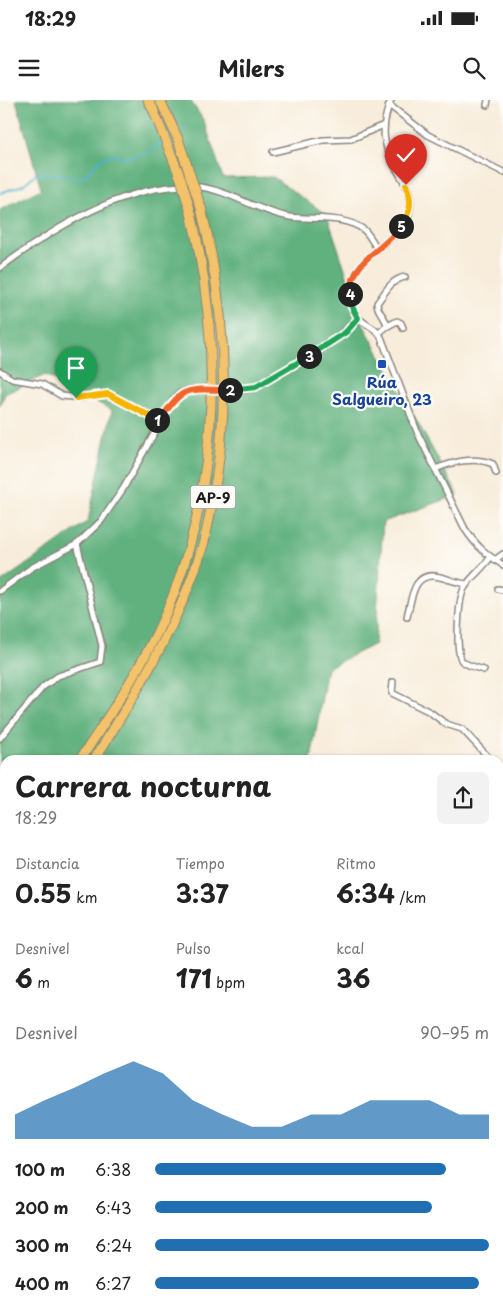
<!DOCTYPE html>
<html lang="es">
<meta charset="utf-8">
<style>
body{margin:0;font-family:"Playpen Sans",sans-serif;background:#f2f2f2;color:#222;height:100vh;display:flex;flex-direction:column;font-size:19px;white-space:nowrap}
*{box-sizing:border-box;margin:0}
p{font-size:16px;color:#767676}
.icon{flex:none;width:28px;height:28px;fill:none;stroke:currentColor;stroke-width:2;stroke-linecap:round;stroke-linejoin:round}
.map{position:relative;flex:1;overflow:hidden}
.details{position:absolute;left:0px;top:655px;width:504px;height:556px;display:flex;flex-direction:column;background:#fff;border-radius:15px 15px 0 0;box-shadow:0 1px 4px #0004}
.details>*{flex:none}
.pin{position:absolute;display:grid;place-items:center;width:42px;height:42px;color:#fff;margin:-51px -21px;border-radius:50% 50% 50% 0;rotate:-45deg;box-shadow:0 0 5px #0007}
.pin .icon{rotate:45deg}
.km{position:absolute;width:25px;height:25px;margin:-12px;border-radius:50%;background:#222;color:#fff;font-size:14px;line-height:25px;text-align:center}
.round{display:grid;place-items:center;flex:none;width:52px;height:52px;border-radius:8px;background:#f2f2f2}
.overview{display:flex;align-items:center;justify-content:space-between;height:85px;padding:0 15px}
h1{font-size:28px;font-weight:700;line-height:38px}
.stats{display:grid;grid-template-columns:repeat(3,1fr);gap:8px;height:85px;padding:5px 15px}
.stats div{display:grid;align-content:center}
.stats b{font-size:25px;font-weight:700}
.stats small{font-size:14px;font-weight:400}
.stats p{font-size:14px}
.chart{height:140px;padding:10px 15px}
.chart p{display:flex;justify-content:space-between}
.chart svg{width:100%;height:90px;margin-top:5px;fill:#1f6fb2;opacity:.7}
ul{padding:0 15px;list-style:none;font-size:16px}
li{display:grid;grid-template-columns:80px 60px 1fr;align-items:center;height:38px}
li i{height:12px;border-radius:6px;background:#1f6fb2}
.status{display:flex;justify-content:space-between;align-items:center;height:35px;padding:0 25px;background:#fff;direction:ltr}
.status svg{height:14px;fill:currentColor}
header{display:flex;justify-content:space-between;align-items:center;height:65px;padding:0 15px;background:#fff;font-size:22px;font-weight:700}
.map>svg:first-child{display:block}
.forest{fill:#60b17e;stroke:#3e664d}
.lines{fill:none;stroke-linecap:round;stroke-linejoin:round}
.stream{stroke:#48b1c7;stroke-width:2}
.minor-casing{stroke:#8a847b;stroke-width:8}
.motorway-casing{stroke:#8a847b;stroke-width:11}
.minor{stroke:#fff;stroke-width:5}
.motorway{stroke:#f2c36a;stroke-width:9}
.minor-bridge-casing{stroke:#8a847b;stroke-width:8;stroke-linecap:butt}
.motorway-bridge-casing{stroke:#8a847b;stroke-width:11;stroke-linecap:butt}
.minor-bridge{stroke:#fff;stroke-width:5}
.motorway-bridge{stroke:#f2c36a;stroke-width:9}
.split-1-casing{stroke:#fff;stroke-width:10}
.split-2-casing{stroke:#fff;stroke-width:10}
.split-3-casing{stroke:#fff;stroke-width:10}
.split-4-casing{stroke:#fff;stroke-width:10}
.split-5-casing{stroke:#fff;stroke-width:10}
.split-6-casing{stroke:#fff;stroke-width:10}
.split-1{stroke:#f5b400;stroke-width:6}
.split-2{stroke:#f0652b;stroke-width:6}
.split-3{stroke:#22a559;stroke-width:6}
.split-4{stroke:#22a559;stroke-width:6}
.split-5{stroke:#f0652b;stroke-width:6}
.split-6{stroke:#f5b400;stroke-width:6}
.transit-dot{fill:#1a4fb4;stroke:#fdfcf7;stroke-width:2}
.labels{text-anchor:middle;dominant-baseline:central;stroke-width:4.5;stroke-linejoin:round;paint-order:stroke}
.shield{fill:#fdfcf7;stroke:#605f5e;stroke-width:1}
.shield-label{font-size:14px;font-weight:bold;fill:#1c1c1c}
.transit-label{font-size:15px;font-weight:bold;fill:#164399;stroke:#fdfcf7}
</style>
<div class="status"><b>18:29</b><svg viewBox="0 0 49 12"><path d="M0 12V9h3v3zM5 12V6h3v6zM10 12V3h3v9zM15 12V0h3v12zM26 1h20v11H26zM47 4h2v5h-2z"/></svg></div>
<header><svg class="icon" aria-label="menu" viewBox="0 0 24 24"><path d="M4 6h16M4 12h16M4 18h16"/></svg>Milers<svg class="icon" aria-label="search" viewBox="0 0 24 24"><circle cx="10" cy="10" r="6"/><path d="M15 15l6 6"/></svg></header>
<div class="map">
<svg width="503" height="1211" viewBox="0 0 503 1211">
<rect width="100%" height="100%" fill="#fdfcf7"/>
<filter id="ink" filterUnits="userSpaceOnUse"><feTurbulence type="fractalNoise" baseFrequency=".02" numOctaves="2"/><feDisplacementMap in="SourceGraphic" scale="10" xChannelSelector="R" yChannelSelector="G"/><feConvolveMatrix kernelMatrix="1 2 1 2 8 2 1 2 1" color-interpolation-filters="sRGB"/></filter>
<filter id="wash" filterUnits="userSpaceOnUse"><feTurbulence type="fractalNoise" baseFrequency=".0096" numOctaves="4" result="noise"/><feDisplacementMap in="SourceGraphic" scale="20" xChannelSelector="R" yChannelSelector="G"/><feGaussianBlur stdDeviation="1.12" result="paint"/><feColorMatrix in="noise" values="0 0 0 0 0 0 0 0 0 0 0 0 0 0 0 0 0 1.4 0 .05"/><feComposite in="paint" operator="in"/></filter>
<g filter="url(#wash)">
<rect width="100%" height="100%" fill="#f8ecda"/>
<!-- forest -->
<g class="forest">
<path d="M 16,0 L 190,0 L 204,21 L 223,78 L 273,77 L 327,115 L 364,226 L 458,395 L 383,422 L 375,544 L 327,568 L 311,660 L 5,660 L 5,861 L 0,860 L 0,483 L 88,421 L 112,310 L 45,275 L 5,294 L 0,306 L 0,110 L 41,89 Z"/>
<path d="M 5,889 L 5,1206 L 63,1206 C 48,1211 11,1211 0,1200 L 0,909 Z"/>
</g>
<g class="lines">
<!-- stream -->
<g class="stream">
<path d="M 179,32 L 186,29"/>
<path d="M 0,93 L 23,85 L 36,74 L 45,73 L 81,78 C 92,72 94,60 107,56 C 113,54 121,57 127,57 C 141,56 152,51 162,42"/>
</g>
</g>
</g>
<g filter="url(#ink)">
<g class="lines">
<!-- minor casing -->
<g class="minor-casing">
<g id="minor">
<path d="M 391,0 C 379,30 383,48 400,75 C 405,84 411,93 411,103 C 410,144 351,149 350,194 C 350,201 351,207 354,213 C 360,224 375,225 381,237 L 418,334 L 465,429 C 476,446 487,455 503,465"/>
<path d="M 389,5 L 428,35 L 503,72"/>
<path d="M 487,5 L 488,0"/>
<path d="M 273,52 L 323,40 L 351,39 L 384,25"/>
<path d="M 0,168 C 53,128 130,79 200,87 C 231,91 258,112 290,117 C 313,120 345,115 364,130 C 369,134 373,143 377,148"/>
<path d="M 387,226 C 386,216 377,213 377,203 C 386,192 390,180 405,177"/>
<path d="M 379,233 L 386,227 L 397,221 L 401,223 L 403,228"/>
<path d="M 0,271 L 12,279 L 42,284 L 62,296 L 83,298 L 98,294 L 108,294 L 160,321"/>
<path d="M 244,290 L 256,287 C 291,267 331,250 357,218"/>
<path d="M 435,369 C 453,362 474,356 493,364 L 496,373"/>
<path d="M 495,460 L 503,454"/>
<path d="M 498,489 L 503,490"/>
<path d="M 0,491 L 31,468 L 77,444 L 101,421 L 123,389 L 173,300 L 180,293 L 190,290"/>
<path d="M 407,517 C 412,497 413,470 440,477 C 449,479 457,483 467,484"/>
<path d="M 484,570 C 477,568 468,566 462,561 C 455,553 458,497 465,487 C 471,477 483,468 490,458"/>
<path d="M 393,582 L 392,593 L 430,612 L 446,624 L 462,629 L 491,660"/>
<path d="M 0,638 L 43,587 L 58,576 L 100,562 L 102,546 L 77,444"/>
<path d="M 499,671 L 503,679"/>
<path d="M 499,802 L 503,798"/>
<path d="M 499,868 L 503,872"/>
<path d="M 0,921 L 5,910"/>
<path d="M 2,935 L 5,944"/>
<path d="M 499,1205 L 503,1209"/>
<path d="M 238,1206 L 243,1211"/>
<path d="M 87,1211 L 95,1206"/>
</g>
</g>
<!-- motorway casing -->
<g class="motorway-casing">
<g id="motorway">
<path d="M 148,0 L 153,9"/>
<path d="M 80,660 C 114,608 151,554 173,496 C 220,374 221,238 191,113"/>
<path d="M 94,660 C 137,592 180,522 203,445 C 207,432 209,417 212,404 C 231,306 225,204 201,108"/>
<path d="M 0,795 L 5,786"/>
<path d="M 0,824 L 5,813"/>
</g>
</g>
<!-- minor -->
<use href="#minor" class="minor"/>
<!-- motorway -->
<use href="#motorway" class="motorway"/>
<!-- minor-bridge casing -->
<g class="minor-bridge-casing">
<path id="minor-bridge" d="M 190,290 L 244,290"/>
</g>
<!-- motorway-bridge casing -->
<g class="motorway-bridge-casing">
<g id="motorway-bridge">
<path d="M 162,4 L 178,39 L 201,108"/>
<path d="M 153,9 L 181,79 L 191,113"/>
</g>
</g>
<!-- minor-bridge -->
<use href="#minor-bridge" class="minor-bridge"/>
<!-- motorway-bridge -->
<use href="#motorway-bridge" class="motorway-bridge"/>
</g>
</g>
<g class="lines" filter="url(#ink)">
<!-- split-1 casing -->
<g class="split-1-casing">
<path id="split-1" d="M 76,298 L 108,294 L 157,320"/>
</g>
<!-- split-2 casing -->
<g class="split-2-casing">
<path id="split-2" d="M 157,320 L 160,321 C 183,283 189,290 230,290"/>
</g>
<!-- split-3 casing -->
<g class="split-3-casing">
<path id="split-3" d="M 230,290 L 256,287 L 309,256"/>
</g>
<!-- split-4 casing -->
<g class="split-4-casing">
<path id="split-4" d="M 309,256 L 346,232 L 358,218 L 351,205 L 350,194"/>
</g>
<!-- split-5 casing -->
<g class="split-5-casing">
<path id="split-5" d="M 350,194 C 352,158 384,151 401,126"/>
</g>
<!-- split-6 casing -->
<g class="split-6-casing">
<path id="split-6" d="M 401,126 C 411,112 413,101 406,85"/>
</g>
<!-- split-1 -->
<use href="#split-1" class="split-1"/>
<!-- split-2 -->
<use href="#split-2" class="split-2"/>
<!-- split-3 -->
<use href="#split-3" class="split-3"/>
<!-- split-4 -->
<use href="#split-4" class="split-4"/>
<!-- split-5 -->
<use href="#split-5" class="split-5"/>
<!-- split-6 -->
<use href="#split-6" class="split-6"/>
</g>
<!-- markers -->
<rect class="transit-dot" x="377" y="259" width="10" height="10" rx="2.5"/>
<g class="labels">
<!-- shield labels -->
<rect class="shield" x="190.5" y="385.5" width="45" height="23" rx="4"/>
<g class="shield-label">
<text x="213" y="397">AP-9</text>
</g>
<!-- transit labels -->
<g class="transit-label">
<text x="382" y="281">Rúa<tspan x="382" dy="17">Salgueiro, 23</tspan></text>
</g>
</g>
</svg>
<div class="pin" style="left:76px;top:298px;background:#1e9e55"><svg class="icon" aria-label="arrive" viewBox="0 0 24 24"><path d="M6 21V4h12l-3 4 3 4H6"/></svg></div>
<div class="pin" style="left:406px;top:85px;background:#d93025"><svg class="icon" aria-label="check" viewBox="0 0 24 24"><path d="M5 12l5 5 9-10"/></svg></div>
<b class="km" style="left:157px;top:320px">1</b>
<b class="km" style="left:230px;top:290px">2</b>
<b class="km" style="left:309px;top:256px">3</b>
<b class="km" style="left:350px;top:194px">4</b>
<b class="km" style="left:401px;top:126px">5</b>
<section class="details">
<div class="overview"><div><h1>Carrera nocturna</h1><p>18:29</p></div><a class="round"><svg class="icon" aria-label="share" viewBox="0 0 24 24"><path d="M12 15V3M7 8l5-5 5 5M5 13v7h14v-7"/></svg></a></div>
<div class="stats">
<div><p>Distancia</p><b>0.55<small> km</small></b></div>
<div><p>Tiempo</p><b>3:37</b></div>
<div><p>Ritmo</p><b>6:34<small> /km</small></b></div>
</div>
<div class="stats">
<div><p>Desnivel</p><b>6<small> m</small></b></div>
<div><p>Pulso</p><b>171<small> bpm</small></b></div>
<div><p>kcal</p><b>36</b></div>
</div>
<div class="chart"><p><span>Desnivel</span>90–95 m</p>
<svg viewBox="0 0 160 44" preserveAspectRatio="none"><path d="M0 44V32L10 25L20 19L30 12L40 6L50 12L60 25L70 32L80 38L90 38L100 32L110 32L120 25L130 25L140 25L150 32L160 32V44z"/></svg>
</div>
<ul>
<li><b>100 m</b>6:38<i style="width:87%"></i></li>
<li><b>200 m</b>6:43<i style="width:83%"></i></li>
<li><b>300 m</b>6:24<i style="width:100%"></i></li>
<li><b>400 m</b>6:27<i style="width:97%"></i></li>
</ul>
</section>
</div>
